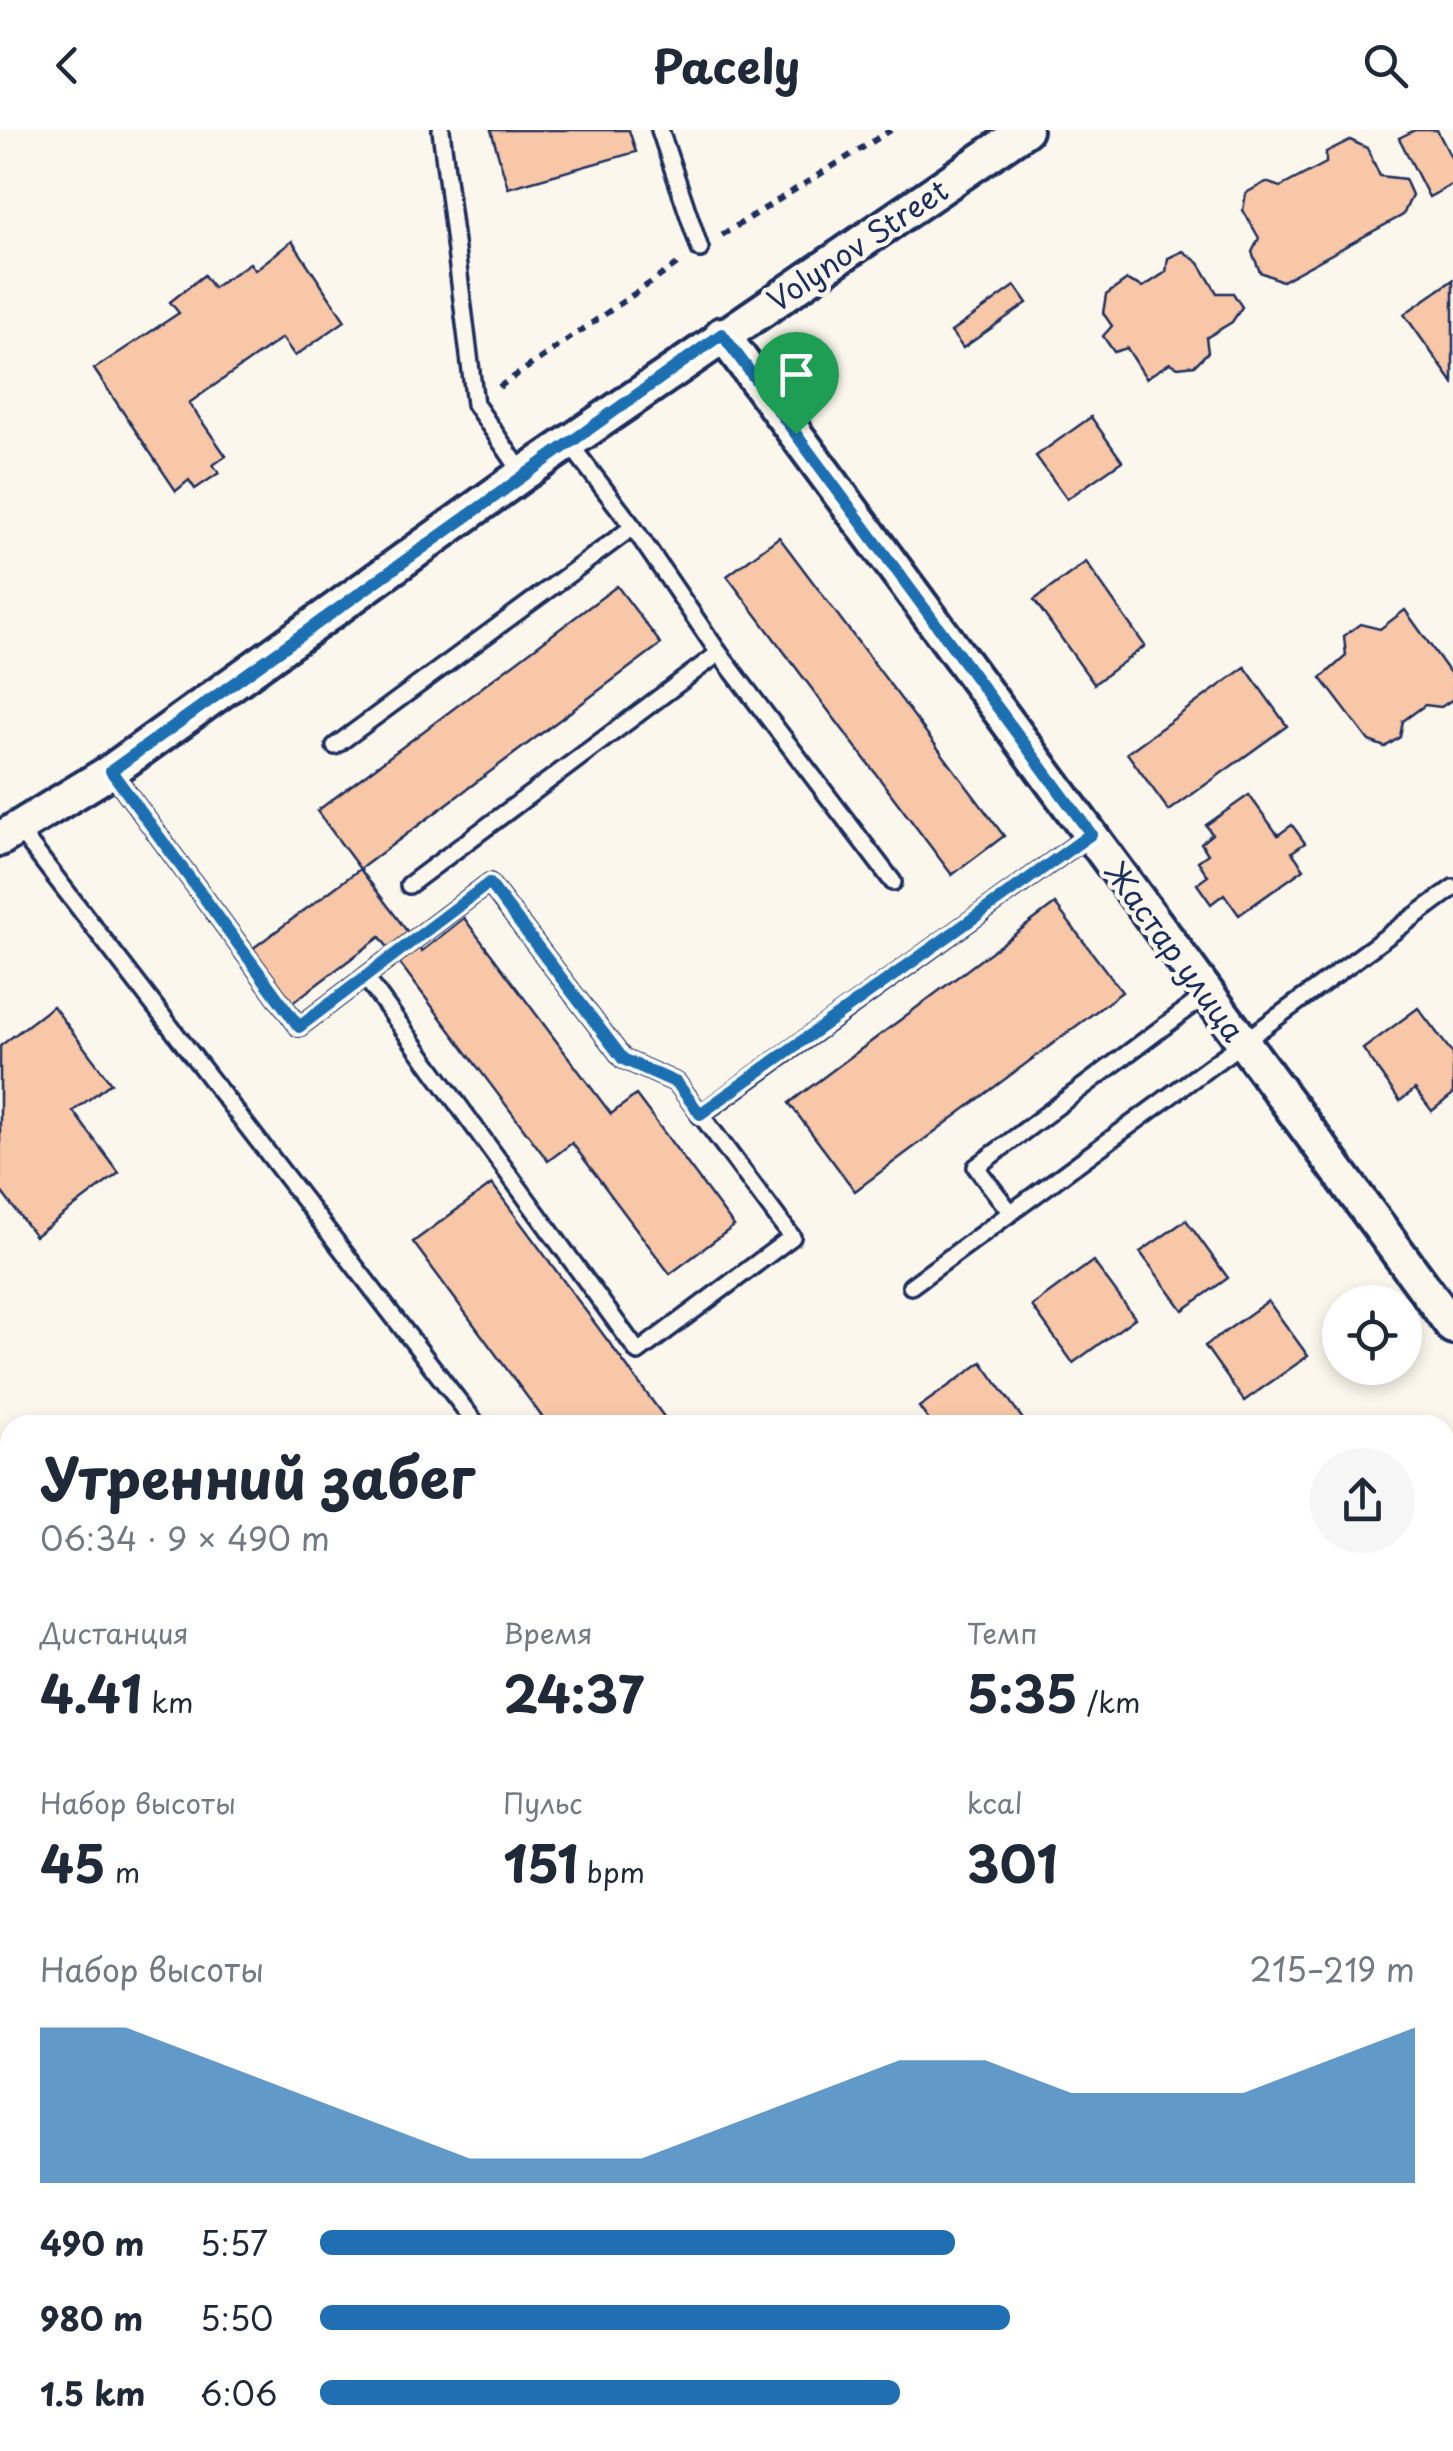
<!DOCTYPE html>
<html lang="ru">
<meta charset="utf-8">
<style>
body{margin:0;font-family:"Playpen Sans",sans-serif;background:#f6f6f7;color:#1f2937;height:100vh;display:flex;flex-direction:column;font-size:38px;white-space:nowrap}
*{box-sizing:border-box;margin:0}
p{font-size:32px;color:#747a83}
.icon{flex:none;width:55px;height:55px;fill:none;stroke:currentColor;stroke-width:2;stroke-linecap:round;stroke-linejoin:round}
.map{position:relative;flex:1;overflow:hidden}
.sheet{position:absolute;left:0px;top:1285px;width:1455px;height:1038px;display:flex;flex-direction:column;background:#fff;border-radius:30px 30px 0 0;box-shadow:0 5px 15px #0003}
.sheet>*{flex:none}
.controls{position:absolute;left:1322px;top:1155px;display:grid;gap:20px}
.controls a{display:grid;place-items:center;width:100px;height:100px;border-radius:50%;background:#fff;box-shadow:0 5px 15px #0003;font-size:50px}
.pin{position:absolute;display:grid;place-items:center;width:85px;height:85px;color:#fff;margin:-102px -42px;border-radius:50% 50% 50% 0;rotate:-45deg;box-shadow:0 0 10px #0007}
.pin .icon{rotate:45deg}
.round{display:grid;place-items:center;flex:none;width:105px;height:105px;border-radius:52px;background:#f6f6f7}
.headline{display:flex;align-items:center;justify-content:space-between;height:170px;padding:0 40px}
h1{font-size:55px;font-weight:700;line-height:75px}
.stats{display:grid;grid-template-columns:repeat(3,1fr);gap:15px;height:170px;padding:10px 40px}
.stats div{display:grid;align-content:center}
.stats b{font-size:50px;font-weight:700}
.stats small{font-size:28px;font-weight:400}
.stats p{font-size:28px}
.chart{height:280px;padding:20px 40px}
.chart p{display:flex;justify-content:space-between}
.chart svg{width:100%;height:180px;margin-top:10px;fill:#1f6fb2;opacity:.7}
ul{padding:0 40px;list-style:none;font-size:32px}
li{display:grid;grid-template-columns:160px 120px 1fr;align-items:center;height:75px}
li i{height:25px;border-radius:12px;background:#1f6fb2}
header{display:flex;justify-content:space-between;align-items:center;height:130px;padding:0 40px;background:#fff;font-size:45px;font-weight:700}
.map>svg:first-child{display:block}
.building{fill:#f8c7a7;stroke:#1b2f5e;stroke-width:2.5}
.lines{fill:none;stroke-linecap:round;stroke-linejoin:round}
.service-casing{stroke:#1b2f5e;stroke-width:22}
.minor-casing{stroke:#1b2f5e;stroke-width:40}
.secondary-casing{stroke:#1b2f5e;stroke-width:52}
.path{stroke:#1b2f5e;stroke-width:6;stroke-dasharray:8 8;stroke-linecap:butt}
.service{stroke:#fbf7ec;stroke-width:15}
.minor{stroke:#fbf7ec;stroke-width:32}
.secondary{stroke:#fbf7ec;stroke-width:45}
.rail{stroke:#1b2f5e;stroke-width:8;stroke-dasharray:15 8;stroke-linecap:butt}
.route-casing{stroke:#fff;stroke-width:20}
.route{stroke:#1f6fb2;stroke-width:12}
.labels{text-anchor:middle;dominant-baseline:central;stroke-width:9;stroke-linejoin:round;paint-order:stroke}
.street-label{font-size:30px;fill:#1b2f5e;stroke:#fbf7ec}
</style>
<header><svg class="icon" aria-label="back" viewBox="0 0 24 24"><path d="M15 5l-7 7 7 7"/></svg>Pacely<svg class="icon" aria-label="search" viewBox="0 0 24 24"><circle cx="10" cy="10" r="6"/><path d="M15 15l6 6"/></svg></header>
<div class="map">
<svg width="1453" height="2321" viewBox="0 0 1453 2321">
<rect width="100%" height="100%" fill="#fbf7ec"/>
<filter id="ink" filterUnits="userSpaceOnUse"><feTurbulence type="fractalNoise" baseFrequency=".01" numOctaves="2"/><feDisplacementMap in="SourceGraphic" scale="20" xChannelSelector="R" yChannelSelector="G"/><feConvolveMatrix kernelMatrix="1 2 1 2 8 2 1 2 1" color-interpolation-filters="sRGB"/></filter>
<g filter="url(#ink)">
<!-- building -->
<g class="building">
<path d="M 491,0 L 629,0 L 636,22 L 508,58 Z"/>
<path d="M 1415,0 L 1437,0 L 1453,31 L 1453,54 L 1429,67 L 1399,8 Z"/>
<path d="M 1350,10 L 1367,18 L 1380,46 L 1405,49 L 1412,65 L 1403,85 L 1282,151 L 1260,142 L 1252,122 L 1259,108 L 1243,80 L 1246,63 L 1266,52 L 1280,57 L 1326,33 L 1326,22 Z"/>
<path d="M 292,111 L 345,191 L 295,226 L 282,208 L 189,273 L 226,326 L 213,335 L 219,343 L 195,359 L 189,350 L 176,361 L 94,239 L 179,183 L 170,172 L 204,145 L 213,158 L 250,133 L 255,140 Z"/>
<path d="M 1183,121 L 1199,133 L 1217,163 L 1233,163 L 1242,177 L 1232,192 L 1206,208 L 1208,222 L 1195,235 L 1178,237 L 1170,233 L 1146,248 L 1127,218 L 1114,222 L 1103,206 L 1112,196 L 1103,183 L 1106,165 L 1127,150 L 1143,157 L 1166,142 L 1168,128 Z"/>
<path d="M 1453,150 L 1453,253 L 1404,184 Z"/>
<path d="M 1015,156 L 1027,173 L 963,218 L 951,202 Z"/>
<path d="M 1091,287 L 1122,331 L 1067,369 L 1036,326 Z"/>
<path d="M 779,407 L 1004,706 L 952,745 L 727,446 Z"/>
<path d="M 1086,432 L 1145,516 L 1094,554 L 1034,470 Z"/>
<path d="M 617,456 L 661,514 L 360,739 L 317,681 Z"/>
<path d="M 1405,480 L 1453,547 L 1453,569 L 1441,577 L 1425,575 L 1403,591 L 1400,607 L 1385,617 L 1369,611 L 1321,548 L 1346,526 L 1344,506 L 1360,494 L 1380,499 Z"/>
<path d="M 1245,537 L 1287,596 L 1169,681 L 1127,623 Z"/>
<path d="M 1249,665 L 1278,705 L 1292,695 L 1305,713 L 1292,722 L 1304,739 L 1239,785 L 1224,764 L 1211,774 L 1197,754 L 1208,746 L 1198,731 L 1208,724 L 1201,713 L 1212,704 L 1206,695 Z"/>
<path d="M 360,739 L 422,821 L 464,788 L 611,984 L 636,965 L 734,1096 L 670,1144 L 572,1013 L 548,1031 L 380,807 L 292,873 L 252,819 Z"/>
<path d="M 1055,774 L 1122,862 L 855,1061 L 789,973 Z"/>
<path d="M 53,876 L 111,953 L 73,981 L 119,1043 L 35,1106 L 0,1060 L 0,916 Z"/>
<path d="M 1418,878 L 1453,924 L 1453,964 L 1432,981 L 1415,959 L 1400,971 L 1363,919 Z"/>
<path d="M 492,1054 L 625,1234 L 670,1295 L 548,1295 L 413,1112 Z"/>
<path d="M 1186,1090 L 1228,1148 L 1183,1180 L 1140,1122 Z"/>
<path d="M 1093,1131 L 1135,1188 L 1073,1233 L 1032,1176 Z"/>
<path d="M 1268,1171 L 1308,1226 L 1244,1271 L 1205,1216 Z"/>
<path d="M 982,1232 L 1027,1295 L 932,1295 L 919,1277 Z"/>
<path d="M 1453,1404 L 1453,1497 L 1445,1486 L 1445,1410 Z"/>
<path d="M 1453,1732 L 1453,1769 L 1445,1758 L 1445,1737 Z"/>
<path d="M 1445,2254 L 1453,2266 L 1453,2321 L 1391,2321 L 1384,2312 L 1445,2312 Z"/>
</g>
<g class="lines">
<!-- service casing -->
<g class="service-casing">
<g id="service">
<path d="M 441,0 L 475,274 L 523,344"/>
<path d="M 660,0 L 700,119"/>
<path d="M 569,313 L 633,397 L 719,523 L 893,752"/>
<path d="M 335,616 L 633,397"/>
<path d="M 111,641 L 299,897 L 489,753 L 623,929 L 677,953 L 792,1107 L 638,1222 L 366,848"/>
<path d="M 19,700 L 477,1295"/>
<path d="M 409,755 L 719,523"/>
<path d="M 700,985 L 1091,704"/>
<path d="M 1011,1083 L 976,1037 L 1206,865"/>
<path d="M 911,1156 L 1453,758"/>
<path d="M 1445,1638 L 1453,1632"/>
<path d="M 774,2312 L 849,2321"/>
<path d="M 1266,2312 L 1273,2321"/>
</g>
</g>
<!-- minor casing -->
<g class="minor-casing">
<g id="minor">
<path d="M 722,204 L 1453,1197"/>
<path d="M 0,709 L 111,641 L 523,344 L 1025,0"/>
<path d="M 172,2321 L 181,2312"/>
</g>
</g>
<!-- secondary casing -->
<g class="secondary-casing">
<g id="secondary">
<path d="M 0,1428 L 10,1443"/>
<path d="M 624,2312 L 630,2321"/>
</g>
</g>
<!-- path -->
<g class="path">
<path d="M 722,105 L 891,0"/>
<path d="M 499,257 L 682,131"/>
</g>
<!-- service -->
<use href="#service" class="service"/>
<!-- minor -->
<use href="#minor" class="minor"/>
<!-- secondary -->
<use href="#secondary" class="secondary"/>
<!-- rail -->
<g class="rail">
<path d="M 0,1851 L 10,1865"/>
<path d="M 340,2312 L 346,2321"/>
</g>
</g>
</g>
<g class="lines" filter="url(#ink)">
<!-- route casing -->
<g class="route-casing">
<path id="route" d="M 722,204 L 1091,704 L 700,984 L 677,953 L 623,929 L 489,753 L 299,897 L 111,641 Z"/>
</g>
<!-- route -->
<use href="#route" class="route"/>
</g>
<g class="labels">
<!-- street labels -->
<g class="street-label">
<text transform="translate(857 114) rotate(-34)">Volynov Street</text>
<text transform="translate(1176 821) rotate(54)">Жастар улица</text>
</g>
</g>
</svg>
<div class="controls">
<a><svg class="icon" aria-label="locate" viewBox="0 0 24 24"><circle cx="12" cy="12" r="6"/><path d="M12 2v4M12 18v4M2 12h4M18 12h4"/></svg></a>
</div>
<div class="pin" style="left:796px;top:304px;background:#1e9e55"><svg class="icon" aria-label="arrive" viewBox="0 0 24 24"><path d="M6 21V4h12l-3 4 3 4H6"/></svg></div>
<section class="sheet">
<div class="headline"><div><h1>Утренний забег</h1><p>06:34 · 9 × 490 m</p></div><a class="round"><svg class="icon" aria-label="share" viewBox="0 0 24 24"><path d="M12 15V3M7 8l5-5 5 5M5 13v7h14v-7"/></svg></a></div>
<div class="stats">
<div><p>Дистанция</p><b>4.41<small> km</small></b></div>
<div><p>Время</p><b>24:37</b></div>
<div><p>Темп</p><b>5:35<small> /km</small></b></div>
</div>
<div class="stats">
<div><p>Набор высоты</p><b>45<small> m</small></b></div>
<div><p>Пульс</p><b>151<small> bpm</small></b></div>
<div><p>kcal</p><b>301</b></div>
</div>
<div class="chart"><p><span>Набор высоты</span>215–219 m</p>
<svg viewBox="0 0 160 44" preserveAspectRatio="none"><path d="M0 44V6L10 6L20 14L30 22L40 30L50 38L60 38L70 38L80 30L90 22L100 14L110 14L120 22L130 22L140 22L150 14L160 6V44z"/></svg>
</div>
<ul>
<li><b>490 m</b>5:57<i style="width:58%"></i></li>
<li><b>980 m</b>5:50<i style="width:63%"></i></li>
<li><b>1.5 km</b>6:06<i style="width:53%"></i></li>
</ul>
</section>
</div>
